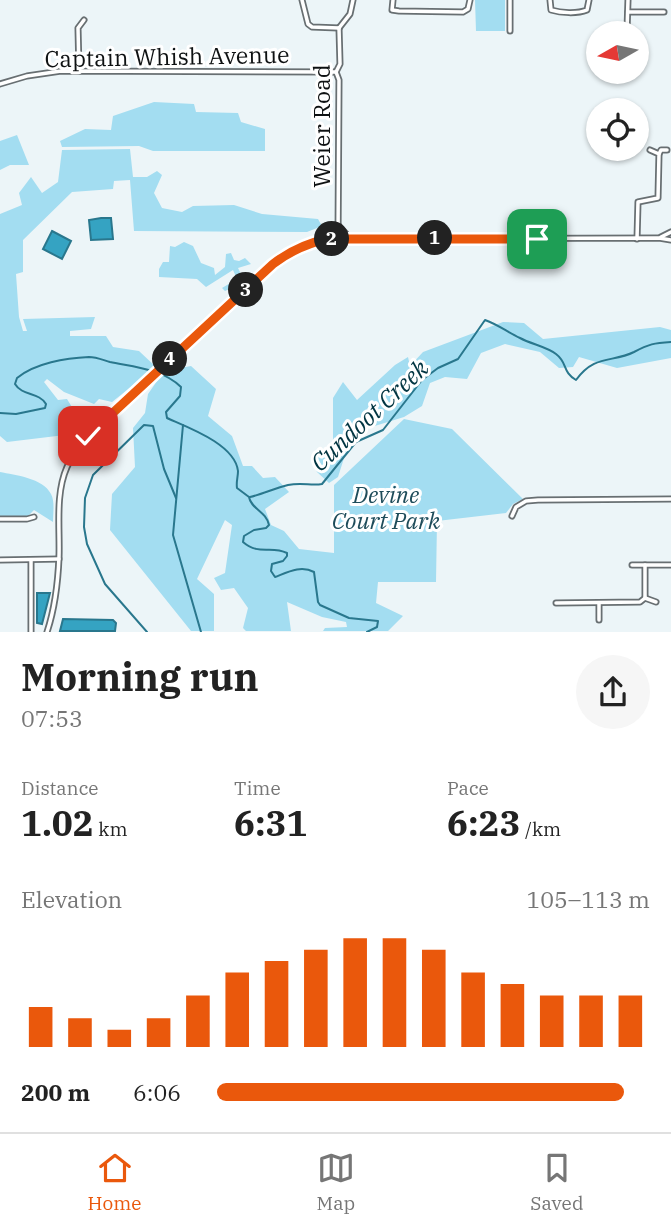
<!DOCTYPE html>
<meta charset="utf-8">
<style>
body{margin:0;font-family:"IBM Plex Serif",serif;background:#f6f6f6;color:#222;height:100vh;display:flex;flex-direction:column;font-size:26px;white-space:nowrap}
*{box-sizing:border-box;margin:0}
p{font-size:23px;color:#767676}
.icon{flex:none;width:38px;height:38px;fill:none;stroke:currentColor;stroke-width:2;stroke-linecap:round;stroke-linejoin:round}
.map{position:relative;height:632px;overflow:hidden}
.panel{display:flex;flex-direction:column;background:#fff;flex:1}
.panel>*{flex:none}
.needle{width:46px;rotate:261deg}
.tools{position:absolute;left:586px;top:21px;display:grid;gap:14px}
.tools a{display:grid;place-items:center;width:63px;height:63px;border-radius:50%;background:#fff;box-shadow:0 2px 5px #0004;font-size:35px}
.pin{position:absolute;display:grid;place-items:center;width:60px;height:60px;color:#fff;margin:-30px;border-radius:14px;box-shadow:0 4px 10px #0006}
.km{position:absolute;width:35px;height:35px;margin:-18px;border-radius:50%;background:#222;color:#fff;font-size:19px;line-height:35px;text-align:center}
.round{display:grid;place-items:center;flex:none;width:74px;height:74px;border-radius:37px;background:#f6f6f6}
.headline{display:flex;align-items:center;justify-content:space-between;height:119px;padding:0 21px}
h1{font-size:38px;font-weight:700;line-height:52px}
.stats{display:grid;grid-template-columns:repeat(3,1fr);gap:10px;height:119px;padding:7px 21px}
.stats div{display:grid;align-content:center}
.stats b{font-size:35px;font-weight:700}
.stats small{font-size:19px;font-weight:400}
.stats p{font-size:19px}
.chart{height:196px;padding:14px 21px}
.chart p{display:flex;justify-content:space-between}
.chart svg{width:100%;height:126px;margin-top:7px;stroke:#ea580c;stroke-width:6}
ul{padding:0 21px;list-style:none;font-size:23px}
li{display:grid;grid-template-columns:112px 84px 1fr;align-items:center;height:52px}
li i{height:18px;border-radius:9px;background:#ea580c}
.tabs{display:flex;justify-content:space-around;align-items:center;height:98px;border-top:2px solid #e0e0e0;background:#fff;font-size:19px;color:#767676}
.tabs a{display:grid;justify-items:center;gap:4px}
.tabs .active{color:#ea580c}
.map>svg:first-child{display:block}
.green{fill:#a3ddf1}
.water{fill:#35a3c2;stroke:#29778d;stroke-width:2}
.lines{fill:none;stroke-linecap:round;stroke-linejoin:round}
.stream{stroke:#29778d;stroke-width:2}
.minor-casing{stroke:#686f72;stroke-width:7}
.minor{stroke:#fff;stroke-width:3.5}
.route-casing{stroke:#fff;stroke-width:14}
.route{stroke:#ea580c;stroke-width:9}
.labels{text-anchor:middle;dominant-baseline:central;stroke-width:6;stroke-linejoin:round;paint-order:stroke}
.street-label{font-size:23px;fill:#0e1112;stroke:#fff}
.park-label{font-size:23px;font-style:italic;fill:#1e4c5a;stroke:#fff}
.water-label{font-size:24px;font-style:italic;fill:#003441;stroke:#fff}
</style>
<div class="map">
<svg width="671" height="632" viewBox="0 0 671 632">
<rect width="100%" height="100%" fill="#ecf5f8"/>
<!-- green -->
<g class="green">
<path d="M 475,0 L 505,0 L 505,31 L 476,31 Z"/>
<path d="M 154,102 L 194,104 L 196,112 L 238,113 L 241,122 L 265,129 L 265,151 L 153,151 L 139,146 L 62,147 L 60,141 L 85,129 L 111,130 L 113,116 Z"/>
<path d="M 17,135 L 29,165 L 10,165 L 0,170 L 0,141 Z"/>
<path d="M 130,149 L 133,177 L 147,177 L 157,171 L 162,175 L 154,193 L 162,208 L 182,212 L 193,206 L 234,205 L 262,214 L 318,219 L 322,226 L 307,232 L 134,231 L 130,180 L 114,181 L 113,189 L 72,192 L 23,240 L 23,272 L 16,274 L 19,317 L 23,331 L 27,331 L 23,319 L 95,317 L 91,329 L 70,331 L 70,336 L 106,336 L 113,347 L 139,351 L 156,367 L 112,402 L 99,399 L 94,404 L 64,392 L 47,379 L 44,382 L 58,400 L 67,399 L 75,412 L 65,435 L 7,442 L 0,436 L 0,214 L 22,205 L 19,193 L 31,177 L 42,193 L 58,182 L 62,150 Z"/>
<path d="M 184,242 L 193,246 L 201,263 L 214,268 L 215,275 L 225,267 L 226,254 L 231,253 L 234,260 L 239,261 L 245,258 L 251,264 L 238,268 L 245,282 L 225,291 L 222,288 L 237,279 L 233,270 L 206,287 L 197,279 L 159,277 L 159,269 L 163,262 L 169,262 L 170,246 L 175,247 Z"/>
<path d="M 503,322 L 524,323 L 543,339 L 660,327 L 671,330 L 671,358 L 617,368 L 579,357 L 573,367 L 559,368 L 540,352 L 505,344 L 481,353 L 467,379 L 445,377 L 430,383 L 422,406 L 404,417 L 352,433 L 338,477 L 329,483 L 317,472 L 312,460 L 333,447 L 333,398 L 343,382 L 357,400 L 395,365 L 408,357 L 410,366 L 423,352 Z"/>
<path d="M 191,366 L 216,389 L 208,416 L 232,436 L 243,466 L 252,466 L 263,478 L 275,477 L 289,492 L 265,509 L 271,525 L 284,531 L 299,549 L 334,553 L 334,485 L 404,419 L 452,429 L 523,499 L 513,504 L 506,513 L 437,521 L 436,582 L 378,582 L 376,603 L 403,616 L 388,631 L 323,631 L 325,628 L 347,627 L 346,622 L 322,617 L 287,602 L 291,631 L 246,631 L 243,628 L 248,608 L 234,588 L 221,590 L 214,578 L 225,573 L 232,525 L 225,520 L 197,579 L 214,594 L 214,631 L 191,631 L 110,530 L 112,494 L 135,467 L 133,428 L 145,413 L 148,394 L 164,371 Z"/>
<path d="M 0,472 C 15,475 43,478 51,494 C 55,501 53,514 53,522 L 34,510 L 28,516 L 0,516 Z"/>
</g>
<!-- water -->
<g class="water">
<path d="M 101,218 L 111,218 L 113,239 L 91,240 L 89,220 Z"/>
<path d="M 52,231 L 71,241 L 62,259 L 43,249 Z"/>
<path d="M 37,593 L 50,593 L 42,624 L 37,623 Z"/>
<path d="M 63,619 L 113,620 L 116,623 L 115,631 L 60,631 Z"/>
</g>
<g class="lines">
<!-- stream -->
<g class="stream">
<path d="M 0,413 L 16,414 L 45,408 L 46,404 C 39,392 22,396 15,384 L 17,378 C 35,363 66,358 89,357 C 96,357 103,360 110,362 C 134,367 163,369 181,387 L 180,396 L 166,412 L 167,418 C 187,427 235,444 238,471 C 238,477 236,482 237,488 L 249,497 C 251,509 266,511 269,525 L 266,528 L 254,530 L 244,536 L 243,542 C 259,556 271,545 287,553 L 287,556 L 283,561 L 272,564 L 271,571 L 275,577 C 288,572 301,565 314,572 L 318,602 L 320,605 L 349,618 L 378,621 L 377,627 L 367,632"/>
<path d="M 183,425 L 173,535 L 201,632"/>
<path d="M 250,497 C 263,494 275,488 288,485 C 302,482 311,486 322,484 L 356,442 L 383,430 L 422,380 L 438,368 L 458,359 L 485,320 C 499,325 507,332 520,338 C 531,344 547,347 556,354 C 568,363 562,372 576,380 C 595,354 612,363 634,352 C 649,344 654,343 671,342"/>
<path d="M 147,632 L 105,584 L 87,544 L 84,527 L 85,498 L 93,475 L 144,425 L 153,426 L 164,469 L 176,498"/>
</g>
<!-- minor casing -->
<g class="minor-casing">
<g id="minor">
<path d="M 302,0 L 308,24 L 312,27 L 339,28"/>
<path d="M 393,0 L 392,10 L 399,11 L 463,12 L 468,9 L 470,0"/>
<path d="M 550,0 L 551,10 C 561,13 577,14 587,10 L 589,0"/>
<path d="M 628,12 L 664,12"/>
<path d="M 339,28 L 350,14 L 353,0"/>
<path d="M 627,30 L 628,0"/>
<path d="M 510,31 L 510,0"/>
<path d="M 79,71 L 78,28 L 84,20"/>
<path d="M 0,84 L 27,76 L 61,71 L 336,72"/>
<path d="M 659,154 L 661,150 L 667,150"/>
<path d="M 339,226 L 350,238"/>
<path d="M 661,237 L 671,232"/>
<path d="M 338,238 L 339,80 L 336,72 L 340,64 L 339,28"/>
<path d="M 637,239 L 638,202 L 658,198 L 659,154 L 650,150"/>
<path d="M 512,516 L 516,507 L 526,501 L 538,500 L 671,499"/>
<path d="M 0,519 L 27,519 L 34,517"/>
<path d="M 0,560 L 59,559"/>
<path d="M 632,565 L 671,565"/>
<path d="M 645,598 L 656,602"/>
<path d="M 556,603 L 640,602 L 645,598 L 645,565"/>
<path d="M 599,620 L 599,603"/>
<path d="M 31,632 L 31,560"/>
<path d="M 47,632 C 55,608 58,582 59,557 C 60,528 55,494 67,467 C 77,445 95,429 112,413 L 273,264 C 290,251 307,243 328,239 L 659,238 L 671,240"/>
</g>
</g>
<!-- minor -->
<use href="#minor" class="minor"/>
</g>
<g class="lines">
<!-- route casing -->
<g class="route-casing">
<path id="route" d="M 88,436 L 273,264 C 290,251 307,243 328,239 L 537,239"/>
</g>
<!-- route -->
<use href="#route" class="route"/>
</g>
<g class="labels">
<!-- street labels -->
<g class="street-label">
<text transform="translate(167 56) rotate(-1)">Captain Whish Avenue</text>
<text transform="translate(321 126) rotate(-90)">Weier Road</text>
</g>
<!-- park labels -->
<g class="park-label">
<text x="386" y="494">Devine<tspan x="386" dy="26">Court Park</tspan></text>
</g>
<!-- water labels -->
<g class="water-label">
<text transform="translate(369 415) rotate(-43)">Cundoot Creek</text>
</g>
</g>
</svg>
<div class="tools">
<a><svg class="needle" viewBox="-14 -14 28 28"><path d="M0-13l5 13h-10z" fill="#e53935"/><path d="M0 13l5-13h-10z" fill="#767676"/></svg></a>
<a><svg class="icon" aria-label="locate" viewBox="0 0 24 24"><circle cx="12" cy="12" r="6"/><path d="M12 2v4M12 18v4M2 12h4M18 12h4"/></svg></a>
</div>
<div class="pin" style="left:537px;top:239px;background:#1e9e55"><svg class="icon" aria-label="arrive" viewBox="0 0 24 24"><path d="M6 21V4h12l-3 4 3 4H6"/></svg></div>
<div class="pin" style="left:88px;top:436px;background:#d93025"><svg class="icon" aria-label="check" viewBox="0 0 24 24"><path d="M5 12l5 5 9-10"/></svg></div>
<b class="km" style="left:435px;top:238px">1</b>
<b class="km" style="left:332px;top:239px">2</b>
<b class="km" style="left:246px;top:290px">3</b>
<b class="km" style="left:170px;top:359px">4</b>
</div>
<section class="panel">
<div class="headline"><div><h1>Morning run</h1><p>07:53</p></div><a class="round"><svg class="icon" aria-label="share" viewBox="0 0 24 24"><path d="M12 15V3M7 8l5-5 5 5M5 13v7h14v-7"/></svg></a></div>
<div class="stats">
<div><p>Distance</p><b>1.02<small> km</small></b></div>
<div><p>Time</p><b>6:31</b></div>
<div><p>Pace</p><b>6:23<small> /km</small></b></div>
</div>
<div class="chart"><p><span>Elevation</span>105–113 m</p>
<svg viewBox="0 0 160 44" preserveAspectRatio="none"><path d="M5 44V30M15 44V34M25 44V38M35 44V34M45 44V26M55 44V18M65 44V14M75 44V10M85 44V6M95 44V6M105 44V10M115 44V18M125 44V22M135 44V26M145 44V26M155 44V26"/></svg>
</div>
<ul>
<li><b>200 m</b>6:06<i style="width:94%"></i></li>
</ul>
</section>
<nav class="tabs">
<a class="active"><svg class="icon" aria-label="home" viewBox="0 0 24 24"><path d="M3 11l9-7 9 7M6 9v11h12V9"/></svg>Home</a>
<a><svg class="icon" aria-label="map" viewBox="0 0 24 24"><path d="M3 6l6-2 6 2 6-2v14l-6 2-6-2-6 2zM9 4v14M15 6v14"/></svg>Map</a>
<a><svg class="icon" aria-label="saved" viewBox="0 0 24 24"><path d="M7 4h10v16l-5-4-5 4z"/></svg>Saved</a>
</nav>
